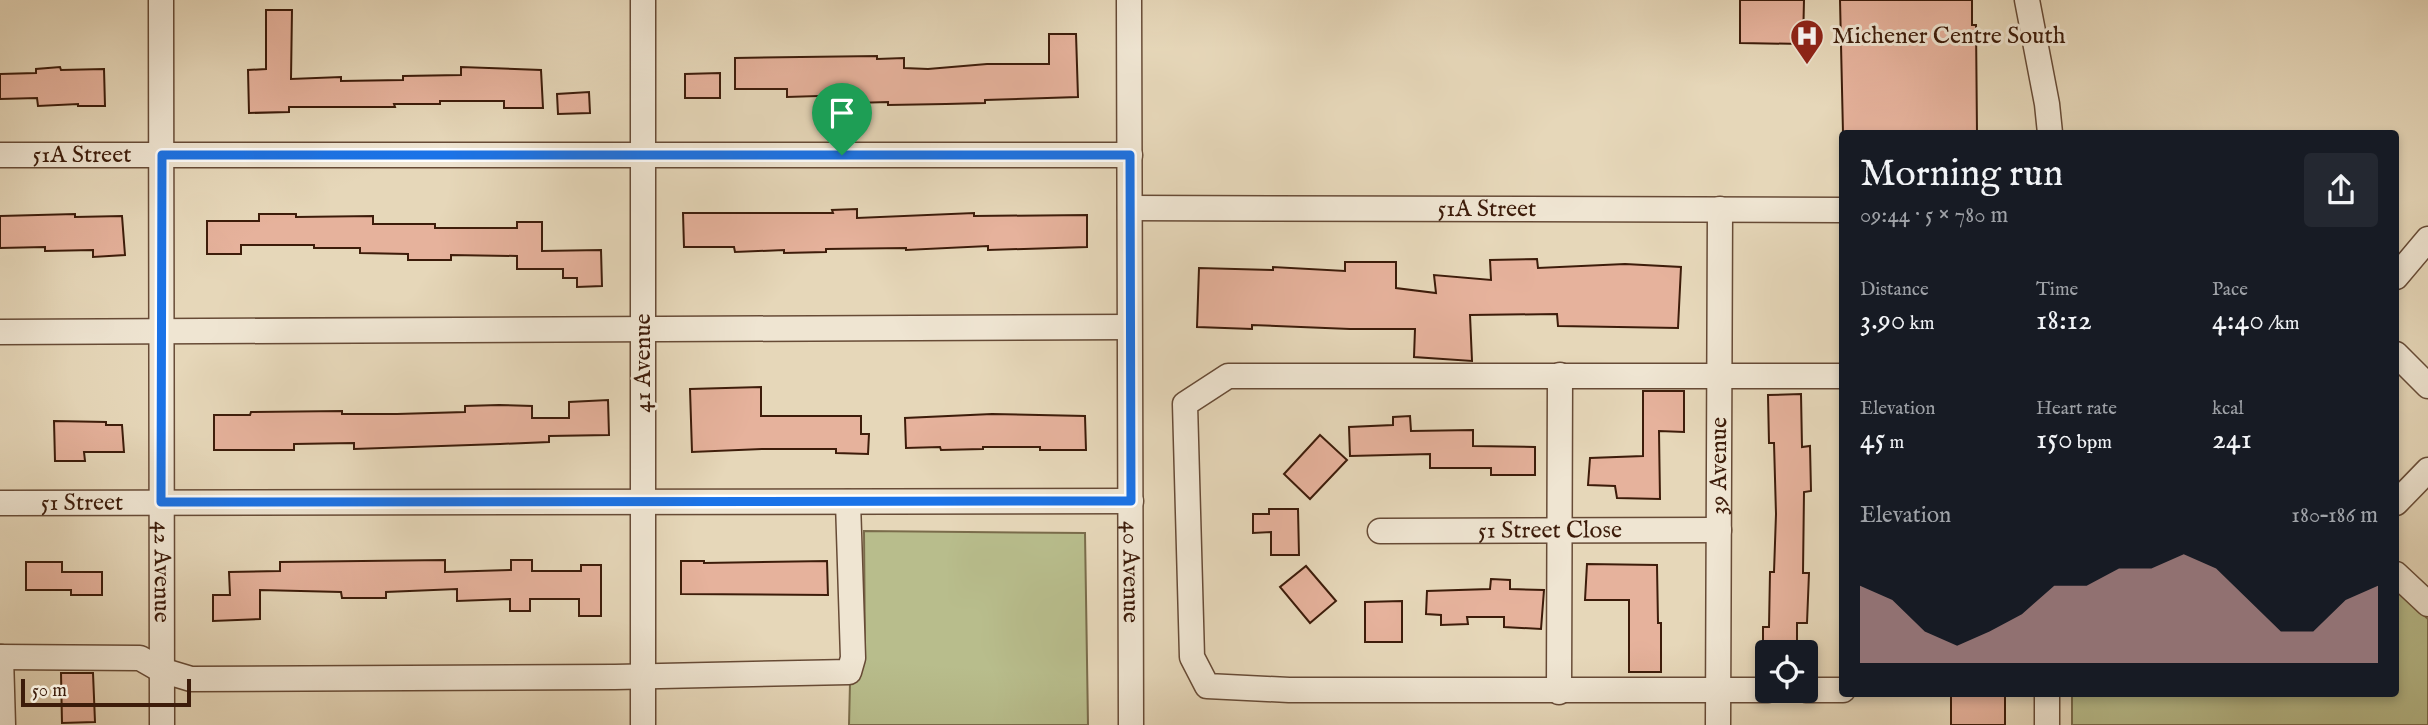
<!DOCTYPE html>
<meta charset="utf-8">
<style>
body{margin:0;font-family:"IM FELL English",serif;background:#242831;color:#f1f3f6;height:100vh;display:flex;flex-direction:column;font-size:26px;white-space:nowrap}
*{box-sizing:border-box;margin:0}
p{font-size:23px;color:#9ea1a6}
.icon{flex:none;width:38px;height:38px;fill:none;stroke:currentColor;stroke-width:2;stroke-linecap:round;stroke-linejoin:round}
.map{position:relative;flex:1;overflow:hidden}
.panel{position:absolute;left:1839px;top:130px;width:560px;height:567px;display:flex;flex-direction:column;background:#171b24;border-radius:7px;box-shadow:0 4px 10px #0003}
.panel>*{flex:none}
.tools{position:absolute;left:1755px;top:640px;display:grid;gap:14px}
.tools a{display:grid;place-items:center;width:63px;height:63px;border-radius:7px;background:#171b24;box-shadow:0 4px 10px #0003;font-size:35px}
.scale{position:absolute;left:21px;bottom:18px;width:170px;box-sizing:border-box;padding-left:7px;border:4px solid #3d1c0a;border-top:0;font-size:19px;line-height:24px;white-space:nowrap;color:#3d1c0a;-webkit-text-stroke:5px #efe5d2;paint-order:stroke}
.pin{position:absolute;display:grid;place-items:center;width:60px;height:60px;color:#fff;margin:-72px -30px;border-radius:50% 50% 50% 0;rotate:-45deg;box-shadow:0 0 7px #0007}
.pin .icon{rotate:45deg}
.round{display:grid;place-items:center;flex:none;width:74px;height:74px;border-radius:7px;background:#242831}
.head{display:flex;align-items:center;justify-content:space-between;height:119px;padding:0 21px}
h1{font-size:38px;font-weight:600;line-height:52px}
.metrics{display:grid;grid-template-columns:repeat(3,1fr);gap:10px;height:119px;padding:7px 21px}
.metrics div{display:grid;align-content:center}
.metrics b{font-size:30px;font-weight:600}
.metrics small{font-size:19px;font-weight:400}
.metrics p{font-size:19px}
.chart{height:196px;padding:14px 21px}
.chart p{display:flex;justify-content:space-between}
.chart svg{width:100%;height:126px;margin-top:7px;fill:#c59692;opacity:.7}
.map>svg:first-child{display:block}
.green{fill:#b8bd8c;stroke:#7a6c4b;stroke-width:2}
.building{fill:#e6b29c;stroke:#3d1c0a;stroke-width:2}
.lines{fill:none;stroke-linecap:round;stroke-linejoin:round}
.minor-casing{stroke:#674b36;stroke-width:27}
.minor{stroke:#efe5d2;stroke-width:24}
.route-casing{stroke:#fff;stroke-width:14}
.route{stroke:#1a73e8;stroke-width:9}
.labels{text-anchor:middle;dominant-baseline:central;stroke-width:6;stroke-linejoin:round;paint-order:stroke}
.poi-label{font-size:24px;fill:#3d1c0a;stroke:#efe5d2;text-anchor:start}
.street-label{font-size:24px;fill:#3d1c0a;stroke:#efe5d2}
</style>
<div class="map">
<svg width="2428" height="725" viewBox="0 0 2428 725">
<rect width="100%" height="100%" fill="#e6d7b9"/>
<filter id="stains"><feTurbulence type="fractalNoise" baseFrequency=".00286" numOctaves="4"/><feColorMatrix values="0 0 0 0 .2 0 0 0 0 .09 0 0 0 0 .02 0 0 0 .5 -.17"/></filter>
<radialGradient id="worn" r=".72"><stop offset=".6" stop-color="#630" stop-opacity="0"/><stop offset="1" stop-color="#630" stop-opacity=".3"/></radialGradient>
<!-- green -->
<g class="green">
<path d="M 864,531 L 1085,533 L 1088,725 L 849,725 L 850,683 L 865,657 Z"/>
<path d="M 2396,590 L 2428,619 L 2428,725 L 2072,725 L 2072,693 L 2396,693 Z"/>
</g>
<!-- building -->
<g class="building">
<path d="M 1740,0 L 1804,0 L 1803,44 L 1740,43 Z"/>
<path d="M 1840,0 L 1972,0 L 1972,25 L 1976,25 L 1977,133 L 1843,133 Z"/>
<path d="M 266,10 L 292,10 L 291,79 L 341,77 L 341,81 L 403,80 L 403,76 L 461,75 L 461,67 L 541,70 L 543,108 L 504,108 L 504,101 L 440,101 L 440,104 L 394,104 L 395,107 L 289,107 L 289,112 L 249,113 L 248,70 L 266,69 Z"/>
<path d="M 1049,34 L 1076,34 L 1078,97 L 985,100 L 985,103 L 946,104 L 888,105 L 888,102 L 854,103 L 850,95 L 787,97 L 787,89 L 735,89 L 735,58 L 877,56 L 877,59 L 904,58 L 904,68 L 928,69 L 987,64 L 1049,64 Z"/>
<path d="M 60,67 L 61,70 L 104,69 L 105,106 L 78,106 L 78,104 L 38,106 L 37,98 L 0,99 L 0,74 L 36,73 L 36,69 Z"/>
<path d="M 720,73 L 720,98 L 685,98 L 685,74 Z"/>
<path d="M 589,92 L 590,113 L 558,114 L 557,94 Z"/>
<path d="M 857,209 L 857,218 L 974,213 L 974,216 L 1087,215 L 1087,247 L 988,250 L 988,246 L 906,250 L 906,248 L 826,249 L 826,252 L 784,253 L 784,250 L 735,252 L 734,247 L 684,247 L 683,213 L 833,213 L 832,210 Z"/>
<path d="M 75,214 L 75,217 L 122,216 L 125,255 L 93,257 L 93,250 L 45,251 L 45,247 L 0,248 L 0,216 Z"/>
<path d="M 259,214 L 296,214 L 296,217 L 373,216 L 373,224 L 435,224 L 435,228 L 517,228 L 517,222 L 542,222 L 542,251 L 601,250 L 602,286 L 577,287 L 577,278 L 563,278 L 563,269 L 517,269 L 517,256 L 451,255 L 451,260 L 408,260 L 408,254 L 360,253 L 360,248 L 314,248 L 314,245 L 241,245 L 241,254 L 207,254 L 207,221 L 259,221 Z"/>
<path d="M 1537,259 L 1538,268 L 1625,264 L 1681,267 L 1678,328 L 1558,326 L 1557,314 L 1470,315 L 1472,361 L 1414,357 L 1415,329 L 1350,329 L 1252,325 L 1252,329 L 1197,327 L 1199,268 L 1273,270 L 1273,267 L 1345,271 L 1345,262 L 1396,262 L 1396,288 L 1436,293 L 1434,275 L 1491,280 L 1490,260 Z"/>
<path d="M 761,387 L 761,416 L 861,416 L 861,434 L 869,434 L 868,454 L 836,453 L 836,449 L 762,449 L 692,452 L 690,389 Z"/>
<path d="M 1643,391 L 1684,391 L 1684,432 L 1659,431 L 1660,499 L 1617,498 L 1615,486 L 1588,485 L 1590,458 L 1643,456 Z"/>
<path d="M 1801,394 L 1802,447 L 1810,446 L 1811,491 L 1804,492 L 1803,573 L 1809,573 L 1807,623 L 1797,623 L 1797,653 L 1763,653 L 1763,627 L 1769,627 L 1770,572 L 1774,572 L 1776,514 L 1774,443 L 1769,443 L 1768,395 Z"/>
<path d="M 608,400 L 609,435 L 549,436 L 549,442 L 500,444 L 354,449 L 354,443 L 294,444 L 294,450 L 214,450 L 214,415 L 250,415 L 251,412 L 342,411 L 342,414 L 397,414 L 465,412 L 465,406 L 499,405 L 532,406 L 532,418 L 569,418 L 569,402 Z"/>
<path d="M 992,414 L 1085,416 L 1086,450 L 1040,450 L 1040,447 L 983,447 L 983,449 L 941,450 L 940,447 L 906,448 L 905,418 Z"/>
<path d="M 1410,416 L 1411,431 L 1473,430 L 1473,446 L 1535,447 L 1535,475 L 1491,475 L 1491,468 L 1430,468 L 1430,454 L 1350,456 L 1349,427 L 1393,425 L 1393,417 Z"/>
<path d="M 54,421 L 106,422 L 106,425 L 122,425 L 124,452 L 84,452 L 85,461 L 55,461 Z"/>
<path d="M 1320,435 L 1347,460 L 1310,499 L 1284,474 Z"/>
<path d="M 1269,509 L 1298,509 L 1299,555 L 1271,555 L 1271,532 L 1253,533 L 1253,514 L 1269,514 Z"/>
<path d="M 445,560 L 445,572 L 511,570 L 511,560 L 532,560 L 532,571 L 581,571 L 581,565 L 601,565 L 601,616 L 579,616 L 579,599 L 530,599 L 530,611 L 510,611 L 510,599 L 457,601 L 457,589 L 386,592 L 386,598 L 342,598 L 341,592 L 260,590 L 260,619 L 213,621 L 213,595 L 230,595 L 229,572 L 280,571 L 280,562 Z"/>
<path d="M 681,561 L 704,561 L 704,563 L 827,561 L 828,595 L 681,594 Z"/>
<path d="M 26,562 L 62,562 L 62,572 L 102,572 L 102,595 L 71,595 L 71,590 L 26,590 Z"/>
<path d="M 1587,564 L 1657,565 L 1658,623 L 1661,623 L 1661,672 L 1629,672 L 1629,600 L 1585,600 Z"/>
<path d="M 1306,566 L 1336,601 L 1310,623 L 1280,587 Z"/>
<path d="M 1491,579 L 1510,580 L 1510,589 L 1544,590 L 1541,629 L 1504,627 L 1504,617 L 1467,617 L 1468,624 L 1441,625 L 1441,615 L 1426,614 L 1427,591 L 1490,589 Z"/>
<path d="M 1402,601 L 1402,642 L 1365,642 L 1365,602 Z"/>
<path d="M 61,673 L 93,673 L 95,722 L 62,723 Z"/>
<rect x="1951" y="695" width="54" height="30"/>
</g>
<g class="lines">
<!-- minor casing -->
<g class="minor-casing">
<g id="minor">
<path id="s1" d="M 161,0 L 162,725"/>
<path d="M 643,0 L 643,725"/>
<path id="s2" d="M 1129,0 L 1131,725"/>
<path d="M 2027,0 L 2047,104 L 2050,133"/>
<path id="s3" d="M 0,155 L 1130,155"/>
<path id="s4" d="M 1130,208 L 1843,210"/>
<path d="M 2396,277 L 2428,239"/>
<path d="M 0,332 L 1129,327"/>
<path d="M 2396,354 L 2428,386"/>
<path id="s5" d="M 0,503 L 1131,501"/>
<path d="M 2396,503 L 2428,470"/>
<path id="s6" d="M 1380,531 L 1719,530"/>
<path d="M 2396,574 L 2428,604"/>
<path d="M 0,657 L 140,658 L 161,670 L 191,679 L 615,677 L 849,672 L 853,658 L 848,502"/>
<path d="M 1,657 L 3,725"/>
<path d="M 1768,690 L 1289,690 L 1207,686 L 1192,657 L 1185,404 L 1228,376 L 1843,376"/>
<path d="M 1806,690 L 1843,690"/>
<path d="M 1559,692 L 1560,375"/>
<path d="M 2047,693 L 2047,725"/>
<path id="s7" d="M 1718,725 L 1720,209"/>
</g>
</g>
<!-- minor -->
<use href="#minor" class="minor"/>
</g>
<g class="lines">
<!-- route casing -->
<g class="route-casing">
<path id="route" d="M 162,155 L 1130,155 L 1131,501 L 161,502 Z"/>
</g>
<!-- route -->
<use href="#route" class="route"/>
</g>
<!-- icons -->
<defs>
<g id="hospital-pin" transform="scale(1.75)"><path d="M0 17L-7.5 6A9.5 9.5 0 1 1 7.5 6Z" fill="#8f2418" stroke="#efe5d2"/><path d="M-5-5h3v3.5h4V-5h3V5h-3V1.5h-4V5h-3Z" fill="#fff"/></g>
</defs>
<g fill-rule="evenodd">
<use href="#hospital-pin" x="1807" y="36"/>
</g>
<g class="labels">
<!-- poi labels -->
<g class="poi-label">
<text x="1832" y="36">Michener Centre South</text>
</g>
<!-- street labels -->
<g class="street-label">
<text stroke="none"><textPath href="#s3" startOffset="82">51A Street</textPath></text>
<text stroke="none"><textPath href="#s4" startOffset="357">51A Street</textPath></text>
<text transform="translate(643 363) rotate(-90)">41 Avenue</text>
<text stroke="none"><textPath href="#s7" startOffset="259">39 Avenue</textPath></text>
<text stroke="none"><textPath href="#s5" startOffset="82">51 Street</textPath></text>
<text stroke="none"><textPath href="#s6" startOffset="170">51 Street Close</textPath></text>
<text stroke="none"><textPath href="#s1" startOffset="572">42 Avenue</textPath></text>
<text stroke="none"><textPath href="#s2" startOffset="572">40 Avenue</textPath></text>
</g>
</g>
<rect width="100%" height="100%" filter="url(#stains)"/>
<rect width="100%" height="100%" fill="url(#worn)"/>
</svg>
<div class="tools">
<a><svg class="icon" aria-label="locate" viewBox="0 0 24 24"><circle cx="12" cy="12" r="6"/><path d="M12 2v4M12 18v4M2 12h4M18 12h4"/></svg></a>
</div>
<div class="scale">50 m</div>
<div class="pin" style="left:842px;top:155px;background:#1e9e55"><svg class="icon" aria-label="arrive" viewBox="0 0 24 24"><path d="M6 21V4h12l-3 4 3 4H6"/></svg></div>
<section class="panel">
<div class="head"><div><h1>Morning run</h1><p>09:44 · 5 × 780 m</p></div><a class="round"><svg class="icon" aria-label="share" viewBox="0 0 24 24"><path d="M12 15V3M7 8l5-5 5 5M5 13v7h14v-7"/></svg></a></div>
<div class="metrics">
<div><p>Distance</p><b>3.90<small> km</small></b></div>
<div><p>Time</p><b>18:12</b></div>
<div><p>Pace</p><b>4:40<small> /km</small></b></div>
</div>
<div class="metrics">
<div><p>Elevation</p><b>45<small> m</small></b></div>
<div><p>Heart rate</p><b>150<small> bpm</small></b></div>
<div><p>kcal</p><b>241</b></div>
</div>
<div class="chart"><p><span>Elevation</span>180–186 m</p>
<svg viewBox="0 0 160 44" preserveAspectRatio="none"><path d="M0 44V17L10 22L20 33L30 38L40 33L50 27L60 17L70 17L80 11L90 11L100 6L110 11L120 22L130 33L140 33L150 22L160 17V44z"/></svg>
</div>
</section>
</div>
